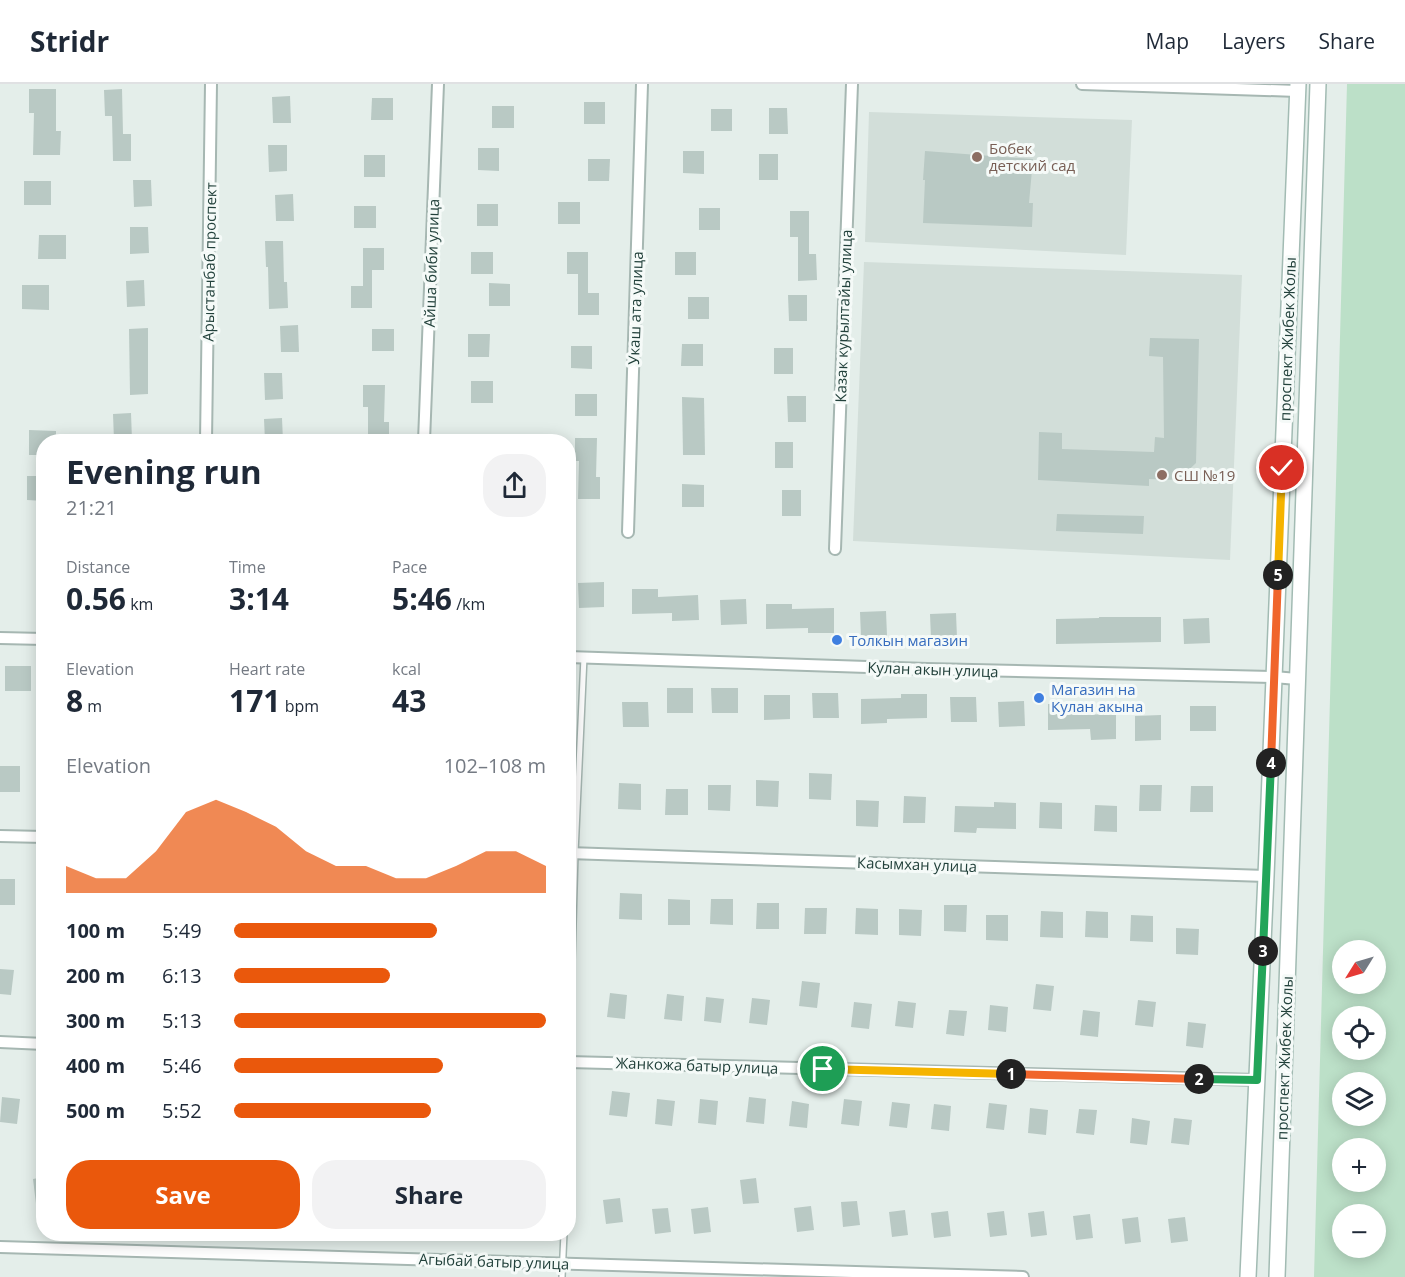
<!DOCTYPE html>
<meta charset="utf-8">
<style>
body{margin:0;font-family:"Open Sans",sans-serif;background:#f2f2f3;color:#1f2937;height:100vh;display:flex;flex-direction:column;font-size:22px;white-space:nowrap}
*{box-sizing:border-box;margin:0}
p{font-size:20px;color:#747a83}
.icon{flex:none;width:33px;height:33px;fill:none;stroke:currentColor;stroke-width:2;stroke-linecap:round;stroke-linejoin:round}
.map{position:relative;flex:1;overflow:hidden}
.drawer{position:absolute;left:36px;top:350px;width:540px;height:807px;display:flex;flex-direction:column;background:#fff;border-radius:24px;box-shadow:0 3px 15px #0003}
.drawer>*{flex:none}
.needle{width:39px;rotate:233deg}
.buttons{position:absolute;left:1332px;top:856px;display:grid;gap:12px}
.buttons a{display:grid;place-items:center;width:54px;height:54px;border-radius:50%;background:#fff;box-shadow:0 3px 15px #0003;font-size:30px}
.pin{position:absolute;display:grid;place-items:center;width:51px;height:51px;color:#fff;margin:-26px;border:3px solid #fff;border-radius:50%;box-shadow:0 2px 6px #0007}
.km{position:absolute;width:30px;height:30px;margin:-15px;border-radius:50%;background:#222;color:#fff;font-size:16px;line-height:30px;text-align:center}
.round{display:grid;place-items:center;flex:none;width:63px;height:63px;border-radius:24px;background:#f2f2f3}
.summary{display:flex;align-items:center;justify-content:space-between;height:102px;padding:0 30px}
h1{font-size:33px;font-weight:700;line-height:45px}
.figures{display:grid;grid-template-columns:repeat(3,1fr);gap:9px;height:102px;padding:6px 30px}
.figures div{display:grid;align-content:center}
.figures b{font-size:30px;font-weight:700}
.figures small{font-size:16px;font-weight:400}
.figures p{font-size:16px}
.chart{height:168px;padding:12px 30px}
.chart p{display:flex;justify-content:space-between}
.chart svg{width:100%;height:108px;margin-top:6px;fill:#ea580c;opacity:.7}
.action{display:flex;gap:12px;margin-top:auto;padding:12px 30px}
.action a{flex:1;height:69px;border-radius:24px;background:#ea580c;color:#fff;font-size:24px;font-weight:700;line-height:69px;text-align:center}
.action a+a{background:#f2f2f3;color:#1f2937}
ul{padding:0 30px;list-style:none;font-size:20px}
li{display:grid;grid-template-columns:96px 72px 1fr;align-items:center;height:45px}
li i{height:15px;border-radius:8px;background:#ea580c}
header{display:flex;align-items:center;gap:36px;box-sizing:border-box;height:84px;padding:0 30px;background:#fff;border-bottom:2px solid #e0e1e3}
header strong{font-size:28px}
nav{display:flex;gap:33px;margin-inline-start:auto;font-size:21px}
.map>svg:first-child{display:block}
.built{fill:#d2ded9}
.green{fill:#bce0c8;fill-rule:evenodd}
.building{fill:#b9c9c4}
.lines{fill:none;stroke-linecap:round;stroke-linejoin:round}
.lane-casing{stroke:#a6b7b2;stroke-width:8}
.street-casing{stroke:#a6b7b2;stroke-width:14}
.secondary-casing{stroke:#a2bbb3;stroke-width:18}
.lane{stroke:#fff;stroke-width:5}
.street{stroke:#fff;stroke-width:10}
.secondary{stroke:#fff;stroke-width:15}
.split-1-casing{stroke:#fff;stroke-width:12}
.split-2-casing{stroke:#fff;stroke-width:12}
.split-3-casing{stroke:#fff;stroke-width:12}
.split-4-casing{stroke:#fff;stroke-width:12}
.split-5-casing{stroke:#fff;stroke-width:12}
.split-6-casing{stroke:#fff;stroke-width:12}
.split-1{stroke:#f5b400;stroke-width:8}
.split-2{stroke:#f0652b;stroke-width:8}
.split-3{stroke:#22a559;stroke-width:8}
.split-4{stroke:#22a559;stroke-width:8}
.split-5{stroke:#f0652b;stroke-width:8}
.split-6{stroke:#f5b400;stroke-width:8}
.education-dot{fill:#8d6e63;stroke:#f5faf8;stroke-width:2}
.shop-dot{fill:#3f7fe0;stroke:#f5faf8;stroke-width:2}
.labels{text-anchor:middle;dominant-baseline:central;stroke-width:6;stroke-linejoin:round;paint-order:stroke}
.education-label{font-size:15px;fill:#785e54;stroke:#f5faf8;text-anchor:start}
.street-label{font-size:15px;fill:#22413b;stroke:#f5faf8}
.shop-label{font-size:15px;fill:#366cbe;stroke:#f5faf8;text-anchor:start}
</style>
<header>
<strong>Stridr</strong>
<nav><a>Map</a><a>Layers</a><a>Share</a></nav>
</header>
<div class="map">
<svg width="1405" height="1193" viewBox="0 0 1405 1193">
<rect width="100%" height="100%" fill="#e4eeea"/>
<!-- built -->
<g class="built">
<path d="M 869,28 L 1132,36 L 1126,171 L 865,158 Z"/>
<path d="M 864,178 L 1242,191 L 1230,476 L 853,457 Z"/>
</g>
<!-- green -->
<path class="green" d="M 1347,0 L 1405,0 L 1405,1193 L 1314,1193 ZM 1342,867 L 1376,867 L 1376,900 L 1342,900 ZM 1342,933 L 1376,933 L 1376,966 L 1342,966 ZM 1342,999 L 1376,999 L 1376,1032 L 1342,1032 ZM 1342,1065 L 1376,1065 L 1376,1098 L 1342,1098 ZM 1342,1131 L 1376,1131 L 1376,1164 L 1342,1164 Z"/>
<!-- building -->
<g class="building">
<path d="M 29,5 L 56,5 L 56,47 L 61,47 L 60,71 L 33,71 L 34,29 L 29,29 Z"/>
<path d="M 122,5 L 123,50 L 131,50 L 131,77 L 113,77 L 112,32 L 105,32 L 104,6 Z"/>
<path d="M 290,12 L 291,39 L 273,39 L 272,13 Z"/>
<path d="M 372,14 L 393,14 L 393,36 L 371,36 Z"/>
<rect x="584" y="18" width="21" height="22"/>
<rect x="492" y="22" width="22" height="22"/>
<path d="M 769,24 L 787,24 L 788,50 L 769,50 Z"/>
<rect x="711" y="25" width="21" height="22"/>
<path d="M 268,61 L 287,61 L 287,87 L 269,88 Z"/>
<path d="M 478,64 L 499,64 L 499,87 L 478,86 Z"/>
<path d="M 683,67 L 704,67 L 704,90 L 683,89 Z"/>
<path d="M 925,67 L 1033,75 L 1029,119 L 1033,119 L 1032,143 L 923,139 L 925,96 L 923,96 Z"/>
<rect x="759" y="70" width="19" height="26"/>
<rect x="364" y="71" width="21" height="22"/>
<path d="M 588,75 L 610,75 L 609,97 L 588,97 Z"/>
<path d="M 133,96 L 151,96 L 152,122 L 134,123 Z"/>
<rect x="24" y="97" width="27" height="24"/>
<path d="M 293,110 L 294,137 L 276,137 L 275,111 Z"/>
<rect x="558" y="118" width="22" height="22"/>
<rect x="477" y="120" width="21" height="22"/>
<rect x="354" y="122" width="22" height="22"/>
<rect x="699" y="124" width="21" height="22"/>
<path d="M 790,127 L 809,127 L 809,170 L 816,170 L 817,196 L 798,197 L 798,153 L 790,153 Z"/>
<path d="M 130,143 L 148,143 L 149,169 L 130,170 Z"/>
<path d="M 39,151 L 66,151 L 66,175 L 38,175 Z"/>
<path d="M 265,157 L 283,157 L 284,198 L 287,198 L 288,224 L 269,225 L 268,183 L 266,183 Z"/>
<path d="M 363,164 L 384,164 L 384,186 L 372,186 L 372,224 L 351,224 L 351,202 L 363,202 Z"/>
<rect x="471" y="168" width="22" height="22"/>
<path d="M 567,168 L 588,168 L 588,209 L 599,209 L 599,231 L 578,231 L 578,190 L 567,190 Z"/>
<rect x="675" y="168" width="21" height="23"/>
<path d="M 144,196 L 145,222 L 127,223 L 126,197 Z"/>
<path d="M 489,199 L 510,200 L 510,222 L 489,222 Z"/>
<path d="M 22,201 L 49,201 L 49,226 L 22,225 Z"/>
<path d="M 788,211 L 807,211 L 807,237 L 789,237 Z"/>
<rect x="688" y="213" width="21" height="22"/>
<path d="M 298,241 L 299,268 L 281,268 L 280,242 Z"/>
<path d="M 148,244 L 148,310 L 130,311 L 129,245 Z"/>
<rect x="372" y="245" width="22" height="22"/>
<path d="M 468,250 L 490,250 L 489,273 L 468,273 Z"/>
<path d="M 1150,254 L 1199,255 L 1196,379 L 1178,396 L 1149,395 L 1149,402 L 1038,396 L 1039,348 L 1062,349 L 1062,365 L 1154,368 L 1155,353 L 1164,354 L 1163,273 L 1149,272 Z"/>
<path d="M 682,260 L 703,260 L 703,282 L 681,282 Z"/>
<path d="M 571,262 L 592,262 L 592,285 L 571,284 Z"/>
<rect x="774" y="264" width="19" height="26"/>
<path d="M 264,289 L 282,289 L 283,315 L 265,316 Z"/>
<rect x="471" y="297" width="22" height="22"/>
<path d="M 363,301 L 385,301 L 384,338 L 389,338 L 389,357 L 368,357 L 368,323 L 363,323 Z"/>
<rect x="575" y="310" width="22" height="22"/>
<path d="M 787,312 L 806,312 L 806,338 L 788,338 Z"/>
<path d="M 682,313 L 704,314 L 705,371 L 683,371 Z"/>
<path d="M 131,329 L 132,356 L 114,356 L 113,330 Z"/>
<path d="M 282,334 L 283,357 L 265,357 L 264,335 Z"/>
<path d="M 29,346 L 56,347 L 56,357 L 44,357 L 44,371 L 29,371 Z"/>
<path d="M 575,354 L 597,354 L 596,393 L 600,393 L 600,415 L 578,415 L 579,377 L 575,377 Z"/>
<rect x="775" y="358" width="18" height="26"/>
<path d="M 27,392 L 44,392 L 44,417 L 27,416 Z"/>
<path d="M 682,400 L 704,401 L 704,423 L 682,423 Z"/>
<rect x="782" y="406" width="19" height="26"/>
<path d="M 1057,430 L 1144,432 L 1143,450 L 1056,447 Z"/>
<path d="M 604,498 L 604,523 L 579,524 L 578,499 Z"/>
<path d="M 632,505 L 658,505 L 658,513 L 698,511 L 699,536 L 672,537 L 672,529 L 632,530 Z"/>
<path d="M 746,515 L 747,540 L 721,541 L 720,516 Z"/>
<path d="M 766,520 L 792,520 L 792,525 L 834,524 L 834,549 L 808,549 L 808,544 L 766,545 Z"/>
<path d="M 886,527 L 887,552 L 861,553 L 860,528 Z"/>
<path d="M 956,529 L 957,554 L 931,555 L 930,530 Z"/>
<path d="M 1099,533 L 1161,533 L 1161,558 L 1056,560 L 1056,535 L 1099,534 Z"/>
<path d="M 1209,534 L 1210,559 L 1184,560 L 1183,535 Z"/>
<rect x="5" y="582" width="26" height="25"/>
<rect x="667" y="604" width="26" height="25"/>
<path d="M 711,604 L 738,604 L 738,629 L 712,629 Z"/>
<path d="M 812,609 L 838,609 L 839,634 L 813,634 Z"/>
<path d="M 901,610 L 927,610 L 927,634 L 887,635 L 887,639 L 861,640 L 861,615 L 901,614 Z"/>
<path d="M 764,611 L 790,611 L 790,635 L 764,636 Z"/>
<path d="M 950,613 L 976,613 L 977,638 L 951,638 Z"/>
<path d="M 1024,617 L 1025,642 L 999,643 L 998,618 Z"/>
<path d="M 622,618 L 648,618 L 649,643 L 623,643 Z"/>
<path d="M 1048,620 L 1074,620 L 1074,631 L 1116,630 L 1116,655 L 1091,656 L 1090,645 L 1048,646 Z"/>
<rect x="1190" y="622" width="26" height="25"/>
<path d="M 1161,631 L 1161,656 L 1135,657 L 1135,632 Z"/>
<rect x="0" y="682" width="20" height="26"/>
<path d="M 809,689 L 832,690 L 831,716 L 809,715 Z"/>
<path d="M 756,696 L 779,697 L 778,723 L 756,722 Z"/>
<path d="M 619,699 L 641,700 L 641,726 L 618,725 Z"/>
<path d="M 708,701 L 731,701 L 730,727 L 708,726 Z"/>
<path d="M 1140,701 L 1162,701 L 1161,727 L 1139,727 Z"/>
<path d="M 1191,702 L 1213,702 L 1213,728 L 1190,728 Z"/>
<path d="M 666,705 L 688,705 L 688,731 L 665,731 Z"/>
<path d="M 904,712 L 926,713 L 925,739 L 903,739 Z"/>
<path d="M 856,716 L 879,717 L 878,743 L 856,742 Z"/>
<path d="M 994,718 L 1016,719 L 1016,745 L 977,744 L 976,749 L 954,748 L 955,722 L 994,723 Z"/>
<path d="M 1040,718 L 1062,719 L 1062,745 L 1039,744 Z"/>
<path d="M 1095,721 L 1117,722 L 1117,748 L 1094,747 Z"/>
<rect x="0" y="795" width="15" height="26"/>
<path d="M 620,809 L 642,810 L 642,836 L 619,835 Z"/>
<path d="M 668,815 L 690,816 L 690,841 L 668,841 Z"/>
<path d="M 711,815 L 733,815 L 733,841 L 710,840 Z"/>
<path d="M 757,819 L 779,819 L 779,845 L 756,845 Z"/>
<path d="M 944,821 L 967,821 L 966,848 L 944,847 Z"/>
<path d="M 805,824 L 827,824 L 826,850 L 804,850 Z"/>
<path d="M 856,824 L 878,825 L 878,851 L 855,850 Z"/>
<path d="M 899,825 L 922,826 L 921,852 L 899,851 Z"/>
<path d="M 1041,827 L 1063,828 L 1063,854 L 1040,853 Z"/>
<path d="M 1086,827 L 1108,828 L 1108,854 L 1085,853 Z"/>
<path d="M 986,831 L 1008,831 L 1008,857 L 986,856 Z"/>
<path d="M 1131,831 L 1153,832 L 1153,858 L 1130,857 Z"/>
<path d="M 1176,844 L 1199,845 L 1198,871 L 1176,870 Z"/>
<path d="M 0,885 L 14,886 L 11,911 L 0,910 Z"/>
<path d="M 802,897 L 820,899 L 817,924 L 799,922 Z"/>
<path d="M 1036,900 L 1054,902 L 1051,927 L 1033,925 Z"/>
<path d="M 610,909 L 627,911 L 625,935 L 607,933 Z"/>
<path d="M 667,910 L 684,912 L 682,937 L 664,935 Z"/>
<path d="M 706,913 L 724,915 L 721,939 L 704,937 Z"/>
<path d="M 752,914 L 770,916 L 767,941 L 749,939 Z"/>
<path d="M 1138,916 L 1156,918 L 1153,943 L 1135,941 Z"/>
<path d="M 898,917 L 916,919 L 913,944 L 895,942 Z"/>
<path d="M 854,918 L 872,920 L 869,945 L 851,943 Z"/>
<path d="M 990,921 L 1008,923 L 1006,948 L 988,946 Z"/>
<path d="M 949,926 L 967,927 L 964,952 L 946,950 Z"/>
<path d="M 1083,926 L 1100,928 L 1098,953 L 1080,951 Z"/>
<path d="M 1188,938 L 1206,940 L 1203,964 L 1186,962 Z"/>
<path d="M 612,1007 L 630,1009 L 627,1033 L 609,1031 Z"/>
<path d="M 2,1013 L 20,1015 L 17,1040 L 0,1038 Z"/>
<path d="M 749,1013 L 766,1015 L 764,1040 L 746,1038 Z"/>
<path d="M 657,1015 L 675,1017 L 672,1042 L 655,1040 Z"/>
<path d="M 700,1015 L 718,1017 L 716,1041 L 698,1039 Z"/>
<path d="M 844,1015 L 862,1017 L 859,1042 L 841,1040 Z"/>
<path d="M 792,1017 L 809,1020 L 807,1044 L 789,1042 Z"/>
<path d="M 892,1018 L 910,1020 L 907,1044 L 889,1042 Z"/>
<path d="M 989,1019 L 1007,1021 L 1004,1046 L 986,1044 Z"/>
<path d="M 934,1020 L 951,1022 L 949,1047 L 931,1045 Z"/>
<path d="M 1030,1024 L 1048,1026 L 1046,1051 L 1028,1049 Z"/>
<path d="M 1079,1025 L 1097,1026 L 1094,1051 L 1076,1049 Z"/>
<path d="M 1132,1034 L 1150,1037 L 1147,1061 L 1130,1059 Z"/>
<path d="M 1174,1034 L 1192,1036 L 1189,1061 L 1171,1059 Z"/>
<path d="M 44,1093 L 44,1127 L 37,1128 L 33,1095 Z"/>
<path d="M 756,1094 L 759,1119 L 743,1120 L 740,1096 Z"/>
<path d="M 620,1114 L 623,1138 L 606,1140 L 603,1116 Z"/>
<path d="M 857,1117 L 860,1141 L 843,1143 L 841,1118 Z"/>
<path d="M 811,1122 L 814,1146 L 797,1148 L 794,1124 Z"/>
<path d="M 708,1123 L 711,1148 L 694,1150 L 691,1125 Z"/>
<path d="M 668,1124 L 671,1148 L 655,1150 L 652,1125 Z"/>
<path d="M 905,1126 L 908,1151 L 892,1153 L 889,1128 Z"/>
<path d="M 948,1127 L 951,1152 L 934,1154 L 931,1129 Z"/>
<path d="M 1004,1127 L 1007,1151 L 990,1153 L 987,1129 Z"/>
<path d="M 1044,1127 L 1047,1151 L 1031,1153 L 1028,1129 Z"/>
<path d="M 1090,1130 L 1093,1154 L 1076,1156 L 1073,1132 Z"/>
<path d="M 1138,1133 L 1141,1158 L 1125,1160 L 1122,1135 Z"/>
<path d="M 1185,1133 L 1188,1157 L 1171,1159 L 1168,1135 Z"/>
</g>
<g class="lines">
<!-- lane casing -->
<g class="lane-casing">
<g id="lane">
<path d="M 568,1017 L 575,769 L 584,573"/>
<path d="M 562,1193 L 564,1149"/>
</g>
</g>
<!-- street casing -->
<g class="street-casing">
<g id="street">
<path d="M 1082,0 L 1297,7"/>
<path d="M 206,357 L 211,0"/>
<path d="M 424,357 L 438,0"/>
<path d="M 628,448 L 642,0"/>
<path d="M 835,465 L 852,0"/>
<path d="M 0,554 L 44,555"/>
<path d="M 568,573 L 927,585 L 1274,593 L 1297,595"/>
<path d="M 0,752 L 44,753"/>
<path d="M 568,769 L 1266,792"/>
<path d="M 0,958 L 44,960"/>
<path d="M 568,978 L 1257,996"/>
<path d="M 0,1163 L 1023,1193"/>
</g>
</g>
<!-- secondary casing -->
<g class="secondary-casing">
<g id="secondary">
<path d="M 1248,1193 L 1266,792 L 1298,0"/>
<path d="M 1277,1193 L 1318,0"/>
</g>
</g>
<!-- lane -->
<use href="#lane" class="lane"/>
<!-- street -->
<use href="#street" class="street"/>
<!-- secondary -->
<use href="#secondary" class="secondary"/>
</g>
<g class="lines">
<!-- split-1 casing -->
<g class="split-1-casing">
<path id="split-1" d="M 823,985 L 1011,990"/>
</g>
<!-- split-2 casing -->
<g class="split-2-casing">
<path id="split-2" d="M 1011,990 L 1199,995"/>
</g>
<!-- split-3 casing -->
<g class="split-3-casing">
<path id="split-3" d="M 1199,995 L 1257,996 L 1263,867"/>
</g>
<!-- split-4 casing -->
<g class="split-4-casing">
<path id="split-4" d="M 1263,867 L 1271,679"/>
</g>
<!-- split-5 casing -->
<g class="split-5-casing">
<path id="split-5" d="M 1271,679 L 1278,491"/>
</g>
<!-- split-6 casing -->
<g class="split-6-casing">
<path id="split-6" d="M 1278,491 L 1282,384"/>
</g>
<!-- split-1 -->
<use href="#split-1" class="split-1"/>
<!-- split-2 -->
<use href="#split-2" class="split-2"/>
<!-- split-3 -->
<use href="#split-3" class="split-3"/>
<!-- split-4 -->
<use href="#split-4" class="split-4"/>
<!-- split-5 -->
<use href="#split-5" class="split-5"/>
<!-- split-6 -->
<use href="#split-6" class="split-6"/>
</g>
<!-- markers -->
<g class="education-dot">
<circle cx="977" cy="73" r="6"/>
<circle cx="1162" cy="391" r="6"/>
</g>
<g class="shop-dot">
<circle cx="837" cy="556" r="6"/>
<circle cx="1039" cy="614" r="6"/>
</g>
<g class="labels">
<!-- education labels -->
<g class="education-label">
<text x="989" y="64">Бобек<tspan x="989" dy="17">детский сад</tspan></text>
<text x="1174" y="391">СШ №19</text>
</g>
<!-- street labels -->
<g class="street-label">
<text transform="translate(209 178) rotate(-89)">Арыстанбаб проспект</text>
<text transform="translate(431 179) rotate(-88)">Айша биби улица</text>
<text transform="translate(635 224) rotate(-88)">Укаш ата улица</text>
<text transform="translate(843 232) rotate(-88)">Казак курылтайы улица</text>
<text transform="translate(1287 255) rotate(-88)">проспект Жибек Жолы</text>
<text transform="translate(933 585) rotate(2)">Кулан акын улица</text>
<text transform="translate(917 780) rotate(2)">Касымхан улица</text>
<text transform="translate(1284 974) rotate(-88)">проспект Жибек Жолы</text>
<text transform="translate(697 981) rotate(2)">Жанкожа батыр улица</text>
<text transform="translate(494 1177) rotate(2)">Агыбай батыр улица</text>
</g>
<!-- shop labels -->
<g class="shop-label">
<text x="849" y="556">Толкын магазин</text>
<text x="1051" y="605">Магазин на<tspan x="1051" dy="17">Кулан акына</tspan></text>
</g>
</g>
</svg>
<div class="buttons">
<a><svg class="needle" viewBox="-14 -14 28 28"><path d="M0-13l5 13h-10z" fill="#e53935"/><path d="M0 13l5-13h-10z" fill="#747a83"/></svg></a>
<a><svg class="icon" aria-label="locate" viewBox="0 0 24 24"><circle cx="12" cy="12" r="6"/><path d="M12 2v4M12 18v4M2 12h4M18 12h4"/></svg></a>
<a><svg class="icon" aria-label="layers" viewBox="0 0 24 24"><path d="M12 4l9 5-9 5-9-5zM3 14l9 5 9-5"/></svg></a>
<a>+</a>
<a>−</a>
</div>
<div class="pin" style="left:823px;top:985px;background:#1e9e55"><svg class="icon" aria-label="arrive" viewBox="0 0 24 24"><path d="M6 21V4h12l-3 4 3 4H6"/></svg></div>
<div class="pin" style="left:1282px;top:384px;background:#d93025"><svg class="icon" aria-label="check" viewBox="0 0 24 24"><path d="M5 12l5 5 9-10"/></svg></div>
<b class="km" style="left:1011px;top:990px">1</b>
<b class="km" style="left:1199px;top:995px">2</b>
<b class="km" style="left:1263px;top:867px">3</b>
<b class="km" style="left:1271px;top:679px">4</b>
<b class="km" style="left:1278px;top:491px">5</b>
<section class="drawer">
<div class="summary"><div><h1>Evening run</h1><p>21:21</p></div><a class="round"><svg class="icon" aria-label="share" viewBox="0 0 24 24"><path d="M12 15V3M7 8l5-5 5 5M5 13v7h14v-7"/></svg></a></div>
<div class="figures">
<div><p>Distance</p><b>0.56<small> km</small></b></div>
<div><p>Time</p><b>3:14</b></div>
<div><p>Pace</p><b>5:46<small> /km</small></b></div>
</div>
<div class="figures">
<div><p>Elevation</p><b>8<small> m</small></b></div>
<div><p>Heart rate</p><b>171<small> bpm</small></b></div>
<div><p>kcal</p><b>43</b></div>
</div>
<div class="chart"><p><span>Elevation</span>102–108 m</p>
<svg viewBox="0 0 160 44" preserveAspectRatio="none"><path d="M0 44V33L10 38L20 38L30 27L40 11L50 6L60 11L70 17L80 27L90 33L100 33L110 38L120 38L130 33L140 27L150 27L160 33V44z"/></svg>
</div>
<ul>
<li><b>100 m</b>5:49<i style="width:65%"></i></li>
<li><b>200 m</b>6:13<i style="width:50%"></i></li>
<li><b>300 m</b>5:13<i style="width:100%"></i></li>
<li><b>400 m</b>5:46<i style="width:67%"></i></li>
<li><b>500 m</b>5:52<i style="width:63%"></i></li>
</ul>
<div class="action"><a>Save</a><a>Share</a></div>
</section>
</div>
